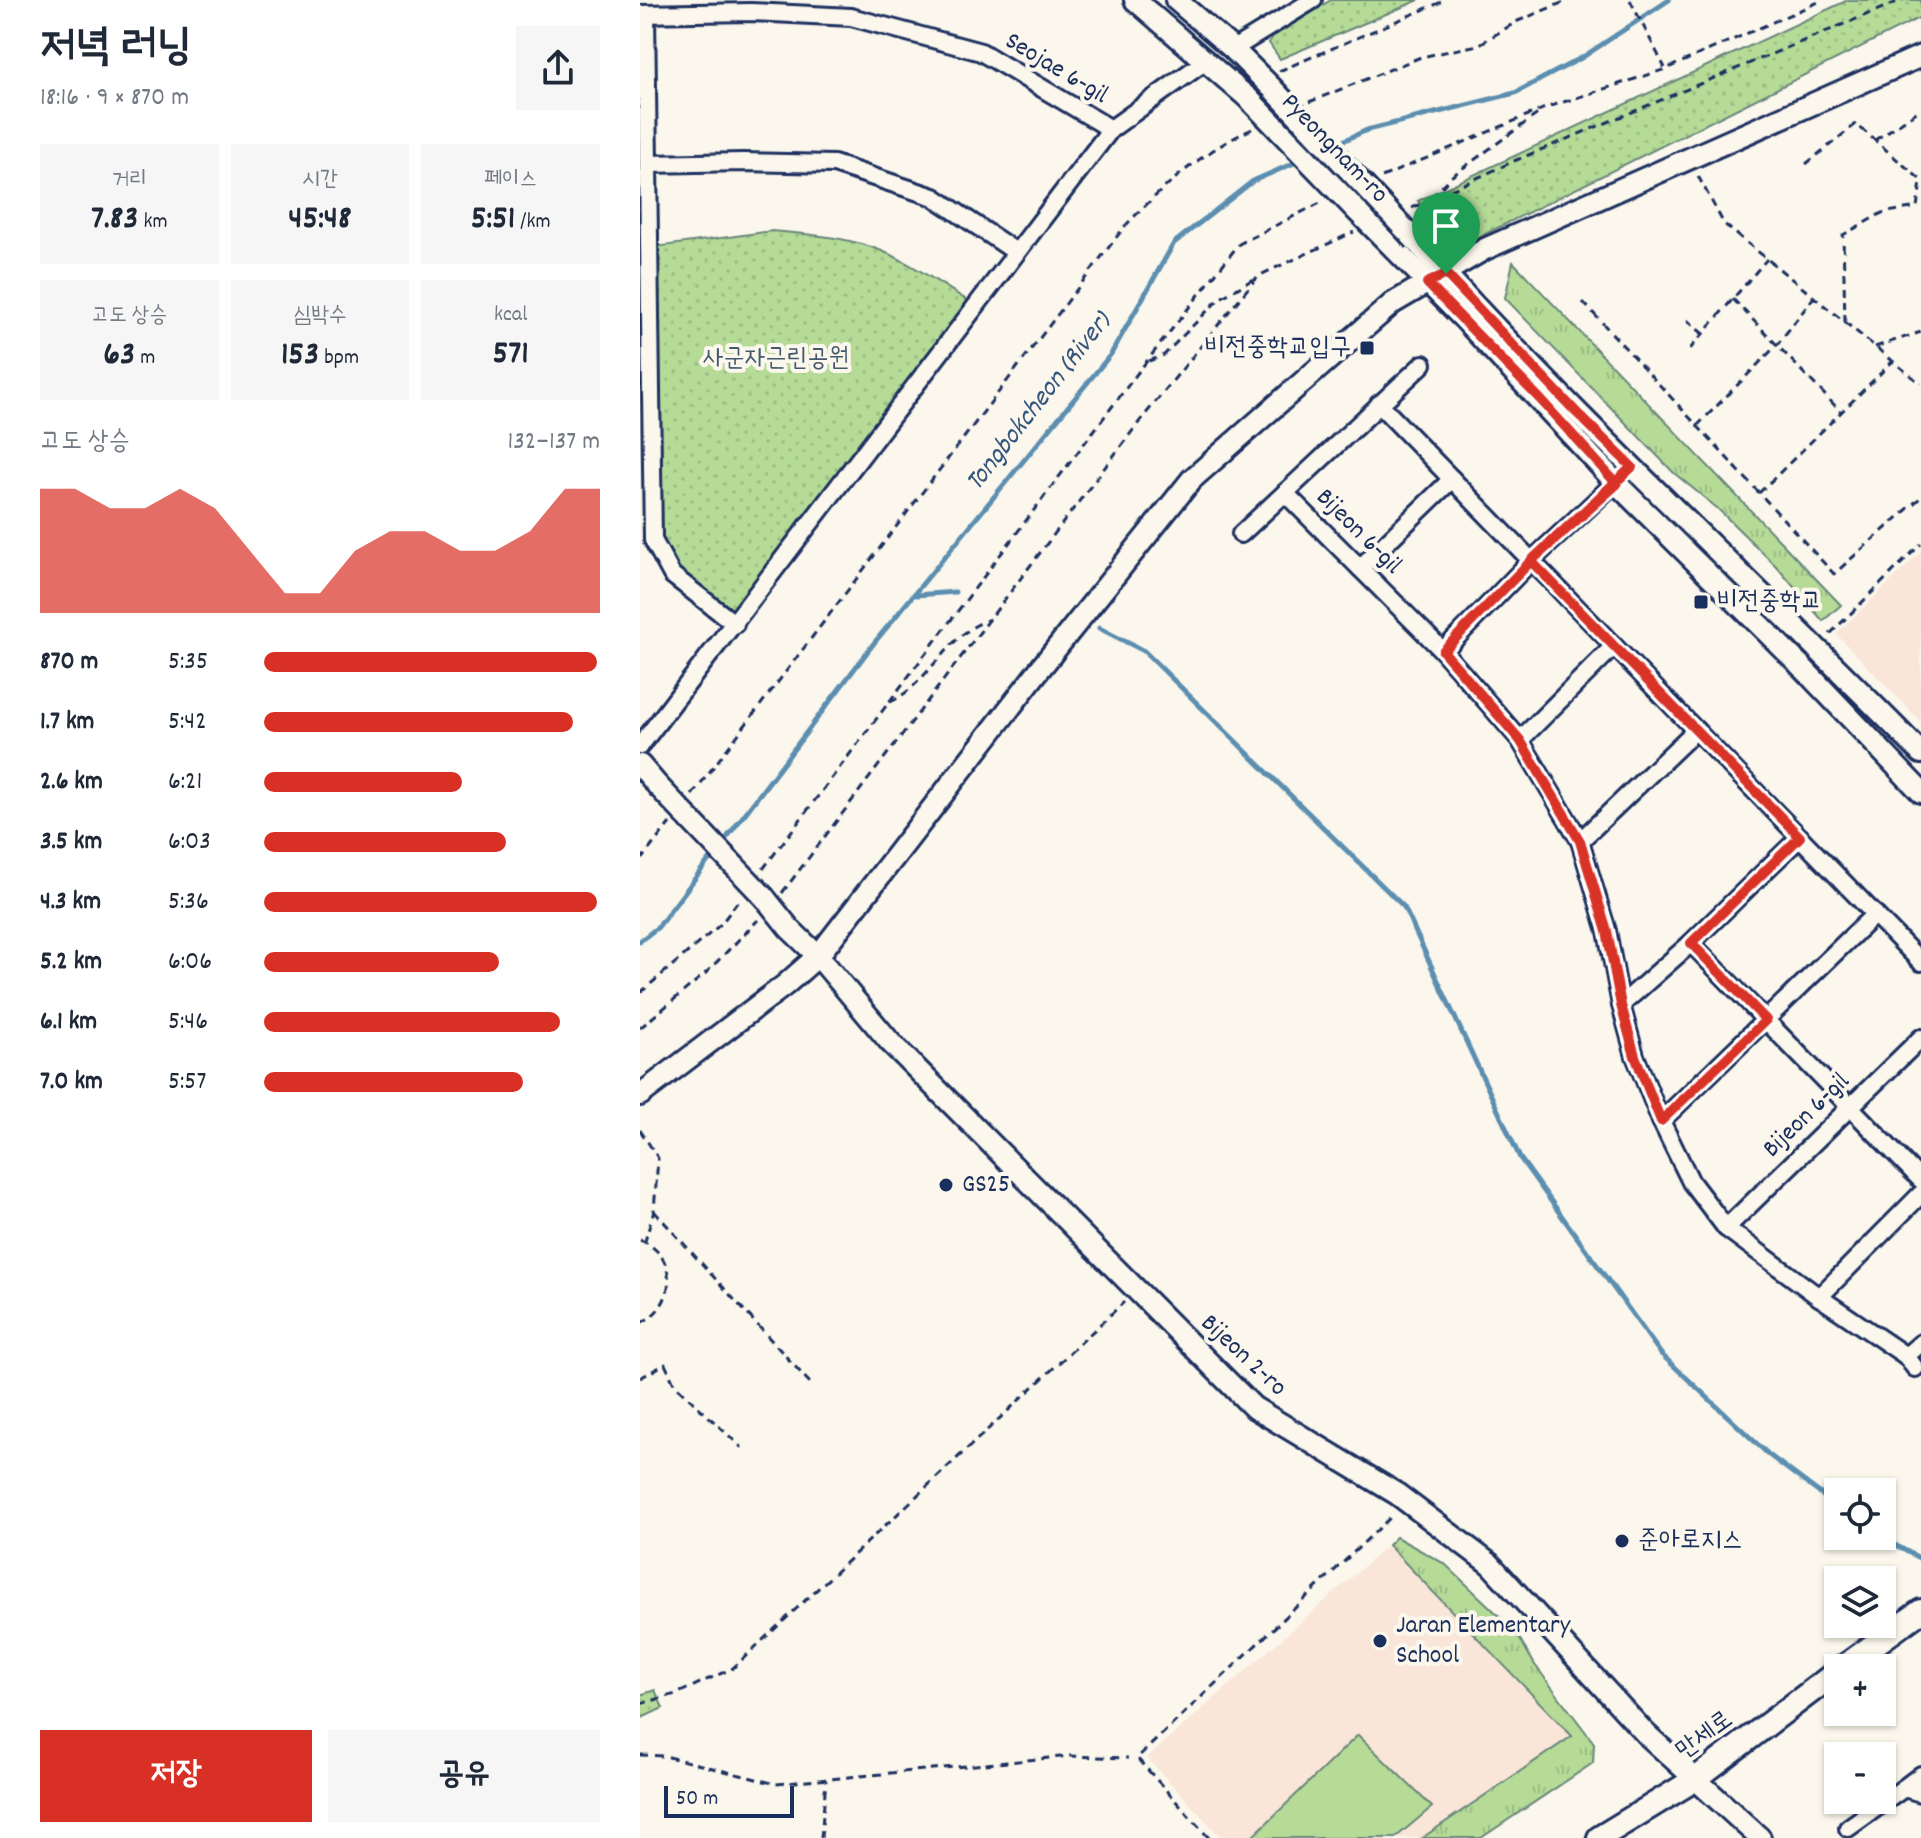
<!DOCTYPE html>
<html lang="ko">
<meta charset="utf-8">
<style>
body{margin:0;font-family:Dekko,"Poor Story",sans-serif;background:#f6f6f7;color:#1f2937;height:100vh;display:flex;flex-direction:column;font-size:30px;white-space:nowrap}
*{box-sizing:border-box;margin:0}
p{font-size:26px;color:#747a83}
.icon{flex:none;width:44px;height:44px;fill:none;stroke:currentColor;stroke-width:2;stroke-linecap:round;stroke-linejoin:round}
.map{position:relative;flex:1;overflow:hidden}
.side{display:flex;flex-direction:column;background:#fff;width:640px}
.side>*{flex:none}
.tools{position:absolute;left:1184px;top:1478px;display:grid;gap:16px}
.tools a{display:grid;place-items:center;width:72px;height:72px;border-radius:0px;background:#fff;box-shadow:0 2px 6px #0004;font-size:40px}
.scale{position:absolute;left:24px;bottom:20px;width:130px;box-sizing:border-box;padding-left:8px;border:4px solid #1b2f5e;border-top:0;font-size:22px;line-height:28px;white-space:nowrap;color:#1b2f5e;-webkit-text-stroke:6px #fbf7ec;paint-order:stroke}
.pin{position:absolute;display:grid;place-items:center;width:68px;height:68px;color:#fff;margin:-82px -34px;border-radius:50% 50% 50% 0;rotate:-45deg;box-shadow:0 0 8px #0007}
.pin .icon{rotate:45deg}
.round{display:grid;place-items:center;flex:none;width:84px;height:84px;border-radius:0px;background:#f6f6f7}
.summary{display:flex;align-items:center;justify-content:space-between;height:136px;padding:0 40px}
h1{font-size:44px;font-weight:700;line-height:60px}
.metrics{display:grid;grid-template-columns:repeat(3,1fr);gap:12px;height:136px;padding:8px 40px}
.metrics div{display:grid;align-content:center;border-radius:0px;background:#f6f6f7;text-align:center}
.metrics b{font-size:34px;font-weight:700}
.metrics small{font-size:22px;font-weight:400}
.metrics p{font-size:22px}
.chart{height:224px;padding:16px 40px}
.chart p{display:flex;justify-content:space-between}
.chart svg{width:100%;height:144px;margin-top:8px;fill:#d93025;opacity:.7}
.action{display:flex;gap:16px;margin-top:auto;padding:16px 40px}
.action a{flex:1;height:92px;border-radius:0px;background:#d93025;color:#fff;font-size:32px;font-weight:700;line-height:92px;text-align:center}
.action a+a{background:#f6f6f7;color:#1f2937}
ul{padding:0 40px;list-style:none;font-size:26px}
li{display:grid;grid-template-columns:128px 96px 1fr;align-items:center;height:60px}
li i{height:20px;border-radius:10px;background:#d93025}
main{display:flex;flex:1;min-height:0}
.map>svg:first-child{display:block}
.built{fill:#fae6d8}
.grass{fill:url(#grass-tufts);stroke:#68857a;stroke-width:2}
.park{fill:url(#park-dots);stroke:#68857a;stroke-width:2}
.garden{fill:#b5db97;stroke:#68857a;stroke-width:2}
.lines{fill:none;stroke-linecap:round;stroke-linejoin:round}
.stream{stroke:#5b8eb0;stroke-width:5}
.minor-casing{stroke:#1b2f5e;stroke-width:22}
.tertiary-casing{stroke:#1b2f5e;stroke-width:26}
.secondary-casing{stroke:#1b2f5e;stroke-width:28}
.path{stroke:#1b2f5e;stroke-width:3;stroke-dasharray:8 6;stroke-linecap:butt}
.minor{stroke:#fbf7ec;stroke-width:16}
.tertiary{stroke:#fbf7ec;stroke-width:20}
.secondary{stroke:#fbf7ec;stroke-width:22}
.tertiary-bridge-casing{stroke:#1b2f5e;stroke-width:26;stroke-linecap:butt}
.tertiary-bridge{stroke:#fbf7ec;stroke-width:20}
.route-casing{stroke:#fff;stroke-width:16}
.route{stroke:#d93025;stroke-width:10}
.poi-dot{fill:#1b2f5e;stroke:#fbf7ec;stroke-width:3}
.labels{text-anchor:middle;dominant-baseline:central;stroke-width:8;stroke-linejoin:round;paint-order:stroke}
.street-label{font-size:26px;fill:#1b2f5e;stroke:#fbf7ec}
.poi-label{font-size:26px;fill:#1b2f5e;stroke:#fbf7ec;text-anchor:start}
.park-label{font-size:26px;fill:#425a6c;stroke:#fbf7ec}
.water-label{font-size:28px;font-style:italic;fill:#365780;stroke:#fbf7ec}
</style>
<main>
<section class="side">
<div class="summary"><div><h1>저녁 러닝</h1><p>18:16 · 9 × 870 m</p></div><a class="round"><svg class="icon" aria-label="share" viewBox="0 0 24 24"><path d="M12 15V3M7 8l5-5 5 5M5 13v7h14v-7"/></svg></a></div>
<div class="metrics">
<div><p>거리</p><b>7.83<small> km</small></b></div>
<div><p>시간</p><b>45:48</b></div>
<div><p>페이스</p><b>5:51<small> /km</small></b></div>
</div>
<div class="metrics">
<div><p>고도 상승</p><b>63<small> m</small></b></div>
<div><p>심박수</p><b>153<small> bpm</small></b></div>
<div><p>kcal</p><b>571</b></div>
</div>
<div class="chart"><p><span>고도 상승</span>132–137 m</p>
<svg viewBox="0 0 160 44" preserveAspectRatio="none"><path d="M0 44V6L10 6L20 12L30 12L40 6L50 12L60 25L70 38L80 38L90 25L100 19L110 19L120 25L130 25L140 19L150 6L160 6V44z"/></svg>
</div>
<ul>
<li><b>870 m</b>5:35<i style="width:99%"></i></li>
<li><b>1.7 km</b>5:42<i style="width:92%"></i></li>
<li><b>2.6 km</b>6:21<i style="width:59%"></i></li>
<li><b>3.5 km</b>6:03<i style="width:72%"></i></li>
<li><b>4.3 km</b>5:36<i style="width:99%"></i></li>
<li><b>5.2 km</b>6:06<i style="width:70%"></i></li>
<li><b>6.1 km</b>5:46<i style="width:88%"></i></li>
<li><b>7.0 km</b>5:57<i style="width:77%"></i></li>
</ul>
<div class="action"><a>저장</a><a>공유</a></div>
</section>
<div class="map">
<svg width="1281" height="1838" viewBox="0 0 1281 1838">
<defs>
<pattern id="grass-tufts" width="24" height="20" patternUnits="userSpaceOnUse" patternTransform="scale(2)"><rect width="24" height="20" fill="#b5db97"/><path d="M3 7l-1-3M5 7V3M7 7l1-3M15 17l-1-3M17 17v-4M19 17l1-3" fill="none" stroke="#9bbc85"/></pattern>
<pattern id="park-dots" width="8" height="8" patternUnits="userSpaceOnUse" patternTransform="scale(2)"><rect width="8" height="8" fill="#b5db97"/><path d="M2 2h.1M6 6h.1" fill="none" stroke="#9bbc85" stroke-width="1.8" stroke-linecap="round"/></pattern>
</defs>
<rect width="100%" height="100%" fill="#fbf7ec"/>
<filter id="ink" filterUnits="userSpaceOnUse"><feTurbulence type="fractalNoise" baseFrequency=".0125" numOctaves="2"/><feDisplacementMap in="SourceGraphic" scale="16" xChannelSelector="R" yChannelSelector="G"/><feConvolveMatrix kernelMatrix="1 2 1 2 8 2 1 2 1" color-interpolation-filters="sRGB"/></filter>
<g filter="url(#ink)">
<!-- built -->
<g class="built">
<path d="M 1281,552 L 1281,722 L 1196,634 Z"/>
<path d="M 748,1545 L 933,1736 L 782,1838 L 582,1838 L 507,1758 Z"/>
</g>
<!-- grass -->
<g class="grass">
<path d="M 873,262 L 1201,605 L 1183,621 L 1137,567 L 1077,508 L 1034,473 L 865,298 Z"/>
<path d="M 756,1537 L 805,1564 L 875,1631 L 895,1665 L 954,1743 L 953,1763 L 841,1838 L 782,1838 L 932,1736 L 748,1545 Z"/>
</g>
<!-- park -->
<g class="park">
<path d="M 691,0 L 779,0 L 640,59 L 629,43 L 633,35 Z"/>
<path d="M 1208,0 L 1281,0 L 1281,17 L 815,249 L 778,201 Z"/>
<path d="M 132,231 C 165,234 199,236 231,247 C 268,259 302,286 335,305 L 95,624 L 32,575 L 13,540 L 8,248 Z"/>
<path d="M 15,1690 L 23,1708 L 0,1719 L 0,1695 Z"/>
</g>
<!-- garden -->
<path class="garden" d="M 718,1735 L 792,1807 L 755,1838 L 611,1838 Z"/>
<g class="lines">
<!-- stream -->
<g class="stream">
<path d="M 692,146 L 727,130 L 875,93 L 943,57 L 1029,0"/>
<path d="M 276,595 L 315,592"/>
<path d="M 459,628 L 504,651 L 764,907 L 880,1158 L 1021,1354 L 1129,1455 L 1198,1507"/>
<path d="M 82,844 L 234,643 L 471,354 L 534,243 L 613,181 L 661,160"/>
<path d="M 0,941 L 18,927 L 75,852"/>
<path d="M 1238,1536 L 1281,1559"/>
</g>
<!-- minor casing -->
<g class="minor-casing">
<g id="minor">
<path d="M 0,14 L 111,12 L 211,17 L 341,52 L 471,129"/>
<path d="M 6,14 L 13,540 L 32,575 L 95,624"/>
<path d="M 593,49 L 673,0"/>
<path d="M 9,164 L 103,162 L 194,164 L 294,197 L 376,252"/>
<path d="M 739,404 L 1281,962"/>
<path d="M 645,493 L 803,651 L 880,740 L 940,841 L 967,931 L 981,1005 L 995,1056 L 1021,1121 L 1051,1182 L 1086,1228 L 1179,1297 L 1266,1356 L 1275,1368"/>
<path d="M 601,534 L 783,364"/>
<path d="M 720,568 L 812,479"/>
<path d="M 803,651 L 891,561 L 992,467"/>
<path d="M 880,740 L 974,646"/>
<path d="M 0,746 L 471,129 L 567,60"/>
<path d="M 940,841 L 1056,730"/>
<path d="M 1051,943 L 1281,1180"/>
<path d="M 981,1005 L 1051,943 L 1160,837"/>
<path d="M 1021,1121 L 1235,914"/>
<path d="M 1086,1228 L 1281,1038"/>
<path d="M 1179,1297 L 1281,1194"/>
<path d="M 1266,1356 L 1281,1343"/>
<path d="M 1281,1775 L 1264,1788 L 1281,1793"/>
<path d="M 1208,1828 L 1264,1788"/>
</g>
</g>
<!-- tertiary casing -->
<g class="tertiary-casing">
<g id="tertiary">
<path d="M 495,0 L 608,98"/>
<path d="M 536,0 L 593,49 L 631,87"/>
<path d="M 717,211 L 823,318 L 977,484 L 1158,663 L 1281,792"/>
<path d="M 775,240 C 935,420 1113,581 1281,753"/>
<path d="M 0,765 L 18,786"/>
<path d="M 125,898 L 149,928 L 178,956 L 250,1042 L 613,1407 L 757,1494 L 850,1564 L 1005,1733 L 1120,1838"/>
<path d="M 0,1095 L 145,985 L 178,956 L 399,670 L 552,479 L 753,303 L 845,249 L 1281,56"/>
</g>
</g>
<!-- secondary casing -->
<g class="secondary-casing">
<g id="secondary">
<path d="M 1202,1668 L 1281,1611"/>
<path d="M 959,1838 L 1054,1780 L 1198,1671"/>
</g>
</g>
<!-- path -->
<g class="path">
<path d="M 990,0 L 1025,68"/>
<path d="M 639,71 L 806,0"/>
<path d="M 669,102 L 781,57 L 838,45 L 878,21 L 929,0"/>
<path d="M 1235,140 L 1281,109"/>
<path d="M 1166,164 L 1216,124 L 1281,180"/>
<path d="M 1058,176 L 1084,224 L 1281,384"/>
<path d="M 742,177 L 905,108 L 1026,69 L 1183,0"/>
<path d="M 792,197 L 812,176 L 899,113"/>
<path d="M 772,208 L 874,161 L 1262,0"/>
<path d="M 1093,299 L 1201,412"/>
<path d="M 943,302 L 1194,574 L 1281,497"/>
<path d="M 1047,320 L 1063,334"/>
<path d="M 1205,322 L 1203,235 L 1242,213 L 1277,207 L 1281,183"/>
<path d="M 1235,347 L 1281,332"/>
<path d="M 1050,349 L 1127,259"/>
<path d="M 509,361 L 524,355 L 579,299 L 615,278"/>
<path d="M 1057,426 L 1137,345 L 1174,297"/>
<path d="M 1119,493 L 1253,361"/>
<path d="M 1190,634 L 1281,544"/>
<path d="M 250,702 C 287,686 307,633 350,619"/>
<path d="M 52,795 L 485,226 C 523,187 561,152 612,129"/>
<path d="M 0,861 L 30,823"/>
<path d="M 123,869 L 499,371 L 599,244 L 684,201"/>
<path d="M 142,893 L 500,421 L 618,276 L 714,232"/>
<path d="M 0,993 L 81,924 L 101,897"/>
<path d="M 0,1028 L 67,972 L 118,920"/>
<path d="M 0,1130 L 18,1158 L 14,1211 L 5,1241"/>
<path d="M 14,1211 L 170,1383"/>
<path d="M 0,1240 C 39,1255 37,1307 0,1323"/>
<path d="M 0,1378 L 25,1364 L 34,1384 L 102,1448"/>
<path d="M 0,1704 L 36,1694 L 93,1668 L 484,1302"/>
<path d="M 0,1755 L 25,1756 L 136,1784 L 430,1756 L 488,1758"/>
<path d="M 181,1838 L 186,1780"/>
<path d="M 569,1838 L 497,1758 L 753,1515"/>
</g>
<!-- minor -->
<use href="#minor" class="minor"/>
<!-- tertiary -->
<use href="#tertiary" class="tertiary"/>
<!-- secondary -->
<use href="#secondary" class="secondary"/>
<!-- tertiary-bridge casing -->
<g class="tertiary-bridge-casing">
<g id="tertiary-bridge">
<path d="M 631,87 L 775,240"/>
<path d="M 608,98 L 717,211"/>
<path d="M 18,786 L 125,898"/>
</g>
</g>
<!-- tertiary-bridge -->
<use href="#tertiary-bridge" class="tertiary-bridge"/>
</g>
</g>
<g class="lines" filter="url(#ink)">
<!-- route casing -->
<g class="route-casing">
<path id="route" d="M 806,274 L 787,283 L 900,399 L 977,484 L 891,561 L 1160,837 L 1051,943 L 1126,1020 L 1021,1121 L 995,1056 L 981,1005 L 967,931 L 940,841 L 880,740 L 803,651 L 891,561 L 992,467 L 936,412 L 806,274"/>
</g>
<!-- route -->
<use href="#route" class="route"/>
</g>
<!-- markers -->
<g class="poi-dot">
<rect x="719" y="340" width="16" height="16" rx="4"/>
<rect x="1053" y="594" width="16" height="16" rx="4"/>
<circle cx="306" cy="1185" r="8"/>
<circle cx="982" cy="1541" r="8"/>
<circle cx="740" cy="1641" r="8"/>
</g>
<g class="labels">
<!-- street labels -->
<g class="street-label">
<text transform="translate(416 69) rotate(31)">Seojae 6-gil</text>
<text transform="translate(694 149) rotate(46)">Pyeongnam-ro</text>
<text transform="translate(718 532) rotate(45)">Bijeon 6-gil</text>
<text transform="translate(1167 1116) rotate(-44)">Bijeon 6-gil</text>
<text transform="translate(603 1356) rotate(43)">Bijeon 2-ro</text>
<text transform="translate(1065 1736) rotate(-36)">만세로</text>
</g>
<!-- poi labels -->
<g class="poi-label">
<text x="711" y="348" text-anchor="end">비전중학교입구</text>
<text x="1077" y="602">비전중학교</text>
<text x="322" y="1185">GS25</text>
<text x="998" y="1541">준아로지스</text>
<text x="756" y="1626">Jaran Elementary<tspan x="756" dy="30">School</tspan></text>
</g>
<!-- park labels -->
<g class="park-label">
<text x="136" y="359">사군자근린공원</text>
</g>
<!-- water labels -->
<g class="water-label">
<text transform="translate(400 403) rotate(-52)">Tongbokcheon (River)</text>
</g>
</g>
</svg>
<div class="tools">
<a><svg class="icon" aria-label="locate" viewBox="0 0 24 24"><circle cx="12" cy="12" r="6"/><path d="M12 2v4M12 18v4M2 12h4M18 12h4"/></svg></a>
<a><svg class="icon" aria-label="layers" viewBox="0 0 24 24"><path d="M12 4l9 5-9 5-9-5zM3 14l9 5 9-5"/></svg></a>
<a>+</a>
<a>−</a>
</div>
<div class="scale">50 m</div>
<div class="pin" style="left:806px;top:274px;background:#1e9e55"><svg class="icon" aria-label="arrive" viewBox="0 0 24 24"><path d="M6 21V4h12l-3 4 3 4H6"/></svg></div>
</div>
</main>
